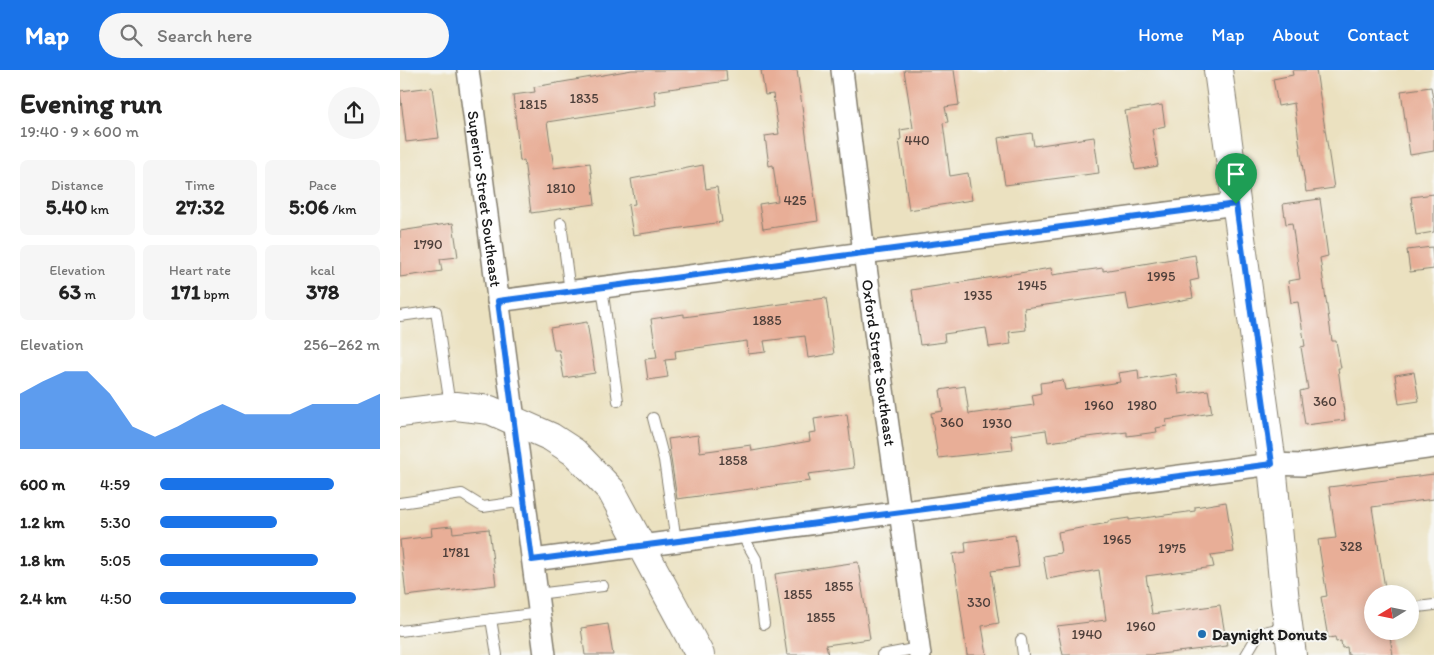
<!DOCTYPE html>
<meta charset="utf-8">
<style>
body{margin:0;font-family:Itim,sans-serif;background:#f6f6f6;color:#222;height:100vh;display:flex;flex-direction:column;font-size:19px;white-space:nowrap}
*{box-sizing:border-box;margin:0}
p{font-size:16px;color:#767676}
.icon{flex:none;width:28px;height:28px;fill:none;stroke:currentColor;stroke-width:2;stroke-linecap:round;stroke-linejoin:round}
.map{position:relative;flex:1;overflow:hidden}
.drawer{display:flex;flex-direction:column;background:#fff;width:400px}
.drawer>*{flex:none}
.needle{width:32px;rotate:260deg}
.controls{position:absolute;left:964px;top:515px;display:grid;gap:10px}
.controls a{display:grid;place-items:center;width:55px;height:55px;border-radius:50%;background:#fff;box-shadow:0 2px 12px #0003;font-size:25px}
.pin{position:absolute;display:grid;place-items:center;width:42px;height:42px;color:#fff;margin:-51px -21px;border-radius:50% 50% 50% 0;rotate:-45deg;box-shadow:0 0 5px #0007}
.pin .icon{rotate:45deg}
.round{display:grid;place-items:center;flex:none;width:52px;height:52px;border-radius:26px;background:#f6f6f6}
.summary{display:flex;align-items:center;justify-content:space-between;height:85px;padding:0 20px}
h1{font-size:28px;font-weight:800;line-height:38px}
.metrics{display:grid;grid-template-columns:repeat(3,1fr);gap:8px;height:85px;padding:5px 20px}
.metrics div{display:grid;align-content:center;border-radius:8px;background:#f6f6f6;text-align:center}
.metrics b{font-size:21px;font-weight:800}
.metrics small{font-size:14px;font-weight:400}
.metrics p{font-size:14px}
.chart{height:140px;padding:10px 20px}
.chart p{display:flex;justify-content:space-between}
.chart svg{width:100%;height:90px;margin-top:5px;fill:#1a73e8;opacity:.7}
ul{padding:0 20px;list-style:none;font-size:16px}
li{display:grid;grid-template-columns:80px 60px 1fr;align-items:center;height:38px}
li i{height:12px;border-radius:6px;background:#1a73e8}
header{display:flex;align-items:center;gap:30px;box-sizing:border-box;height:70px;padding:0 25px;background:#1a73e8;color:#fff}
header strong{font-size:24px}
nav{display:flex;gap:28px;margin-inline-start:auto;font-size:18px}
.search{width:350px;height:45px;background:#f6f6f6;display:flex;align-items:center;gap:12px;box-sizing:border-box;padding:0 18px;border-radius:28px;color:#767676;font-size:19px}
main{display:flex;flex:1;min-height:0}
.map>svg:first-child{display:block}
.building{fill:#e8ae97}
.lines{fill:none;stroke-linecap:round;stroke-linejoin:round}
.lane-casing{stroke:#847e6e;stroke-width:12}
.street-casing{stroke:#847e6e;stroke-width:24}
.secondary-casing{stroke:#847e6e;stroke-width:30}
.primary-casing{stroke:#847e6e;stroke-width:30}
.lane{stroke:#fff;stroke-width:10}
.street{stroke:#fff;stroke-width:21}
.secondary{stroke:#fff;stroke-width:28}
.primary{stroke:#fff;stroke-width:28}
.route-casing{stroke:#fff;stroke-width:10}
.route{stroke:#1a73e8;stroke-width:6}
.poi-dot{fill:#1f6fb2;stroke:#f6f6f2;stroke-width:2}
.labels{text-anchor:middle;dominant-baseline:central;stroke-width:4;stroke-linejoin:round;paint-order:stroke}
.number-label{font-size:14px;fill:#4f403b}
.street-label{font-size:16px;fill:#1c1c1c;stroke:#f6f6f2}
.poi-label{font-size:16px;font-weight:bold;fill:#1c1c1c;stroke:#f6f6f2;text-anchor:start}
</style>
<header>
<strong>Map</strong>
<div class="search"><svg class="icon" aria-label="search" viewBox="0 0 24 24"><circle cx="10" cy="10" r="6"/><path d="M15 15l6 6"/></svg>Search here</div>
<nav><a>Home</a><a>Map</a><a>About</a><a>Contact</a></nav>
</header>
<main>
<section class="drawer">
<div class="summary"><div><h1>Evening run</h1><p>19:40 · 9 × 600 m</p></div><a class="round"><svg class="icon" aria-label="share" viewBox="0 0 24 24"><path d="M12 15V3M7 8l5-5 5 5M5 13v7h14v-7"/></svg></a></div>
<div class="metrics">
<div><p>Distance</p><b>5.40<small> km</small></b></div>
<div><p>Time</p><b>27:32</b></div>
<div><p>Pace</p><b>5:06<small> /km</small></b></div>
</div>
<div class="metrics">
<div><p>Elevation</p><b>63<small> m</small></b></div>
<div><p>Heart rate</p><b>171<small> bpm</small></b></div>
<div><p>kcal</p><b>378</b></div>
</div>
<div class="chart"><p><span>Elevation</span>256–262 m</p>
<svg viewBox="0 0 160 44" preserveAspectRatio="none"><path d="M0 44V17L10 11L20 6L30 6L40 17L50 33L60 38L70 33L80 27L90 22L100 27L110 27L120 27L130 22L140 22L150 22L160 17V44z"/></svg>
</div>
<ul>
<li><b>600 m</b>4:59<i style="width:79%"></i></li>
<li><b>1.2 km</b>5:30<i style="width:53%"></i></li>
<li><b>1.8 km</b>5:05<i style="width:72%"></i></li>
<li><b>2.4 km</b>4:50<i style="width:89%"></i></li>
</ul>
</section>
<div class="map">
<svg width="1034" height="585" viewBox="0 0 1034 585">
<rect width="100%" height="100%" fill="#f6f6f2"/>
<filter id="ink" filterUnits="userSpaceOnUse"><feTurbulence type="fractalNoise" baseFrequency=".02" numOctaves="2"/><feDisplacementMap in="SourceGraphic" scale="10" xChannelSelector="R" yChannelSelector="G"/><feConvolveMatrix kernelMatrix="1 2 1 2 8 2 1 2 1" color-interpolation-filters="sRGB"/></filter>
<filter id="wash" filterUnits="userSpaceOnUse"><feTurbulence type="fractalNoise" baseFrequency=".0096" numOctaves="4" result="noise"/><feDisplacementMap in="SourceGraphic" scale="20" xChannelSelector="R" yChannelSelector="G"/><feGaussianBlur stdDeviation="1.12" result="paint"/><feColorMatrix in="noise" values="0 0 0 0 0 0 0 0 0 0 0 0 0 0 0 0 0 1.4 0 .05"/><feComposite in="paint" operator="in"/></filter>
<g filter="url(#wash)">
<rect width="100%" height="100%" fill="#ebe1c0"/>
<g id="blocks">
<!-- building -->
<g class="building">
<path d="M 232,0 L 326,0 L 327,11 L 254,21 L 256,35 L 147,52 L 154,98 L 190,93 L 195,134 L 131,143 L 124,90 L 120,91 L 113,25 L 135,22 L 134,17 Z"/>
<path d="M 361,0 L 397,0 L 418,151 L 363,159 L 359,134 L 378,131 L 373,95 L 369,96 L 365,66 L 379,64 L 373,24 L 365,25 Z"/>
<path d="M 504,0 L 554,0 L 559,35 L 545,37 L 548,52 L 543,53 L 550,106 L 568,103 L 572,130 L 509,140 L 499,70 L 501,69 L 500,60 L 513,58 Z"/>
<path d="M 892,0 L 916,0 L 934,118 L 906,122 L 894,33 L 878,36 L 873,9 L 893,5 Z"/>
<path d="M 32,17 L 39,68 L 6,72 L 0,21 Z"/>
<path d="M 1031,17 L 1034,35 L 1034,81 L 1010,85 L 1001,21 Z"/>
<path d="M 762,35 L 765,56 L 752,59 L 758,96 L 735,100 L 725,41 Z"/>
<path d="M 632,63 L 634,76 L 694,67 L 699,103 L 605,115 L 598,68 Z"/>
<path d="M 303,95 L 306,119 L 317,117 L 322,152 L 233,165 L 228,135 L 235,134 L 231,109 Z"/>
<path d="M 1034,124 L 1034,162 L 1016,165 L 1011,127 Z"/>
<path d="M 920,129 L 928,186 L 920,188 L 932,271 L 936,271 L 941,298 L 938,298 L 945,350 L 905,355 L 900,321 L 908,319 L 901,277 L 905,276 L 898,232 L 891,233 L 888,211 L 900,209 L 892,153 L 886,154 L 883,134 Z"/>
<path d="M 53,153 L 58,187 L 40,189 L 42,201 L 0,207 L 0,161 Z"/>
<path d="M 1032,177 L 1034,199 L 1010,202 L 1007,180 Z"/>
<path d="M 795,185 L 799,209 L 790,211 L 793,228 L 729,240 L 726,224 L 624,238 L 626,260 L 609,262 L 611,274 L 589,277 L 586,258 L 544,264 L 545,272 L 520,275 L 512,220 L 651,198 L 652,205 L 703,198 L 703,201 Z"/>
<path d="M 426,228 L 434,284 L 408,288 L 405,266 L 364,271 L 366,282 L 348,284 L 347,271 L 275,281 L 276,289 L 265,290 L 268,307 L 248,310 L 245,289 L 257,288 L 251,249 L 284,244 L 284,247 Z"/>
<path d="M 187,252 L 195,303 L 164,308 L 159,280 L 154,280 L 150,258 Z"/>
<path d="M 738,300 L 739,310 L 776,304 L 779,324 L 808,320 L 812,343 L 766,350 L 767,356 L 756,358 L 757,362 L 727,366 L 727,362 L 648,372 L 646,360 L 611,365 L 613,380 L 538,388 L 531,343 L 543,341 L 540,320 L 565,316 L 569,344 L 634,335 L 632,325 L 641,323 L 640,313 L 663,310 L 665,320 L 720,312 L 718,303 Z"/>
<path d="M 1014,302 L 1019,331 L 999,334 L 995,305 Z"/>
<path d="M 447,344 L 454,398 L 408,404 L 410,411 L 277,429 L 268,369 L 298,365 L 300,382 L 351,375 L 352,381 L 410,371 L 409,363 L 416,362 L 414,349 Z"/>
<path d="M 1034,404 L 1034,429 L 972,437 L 986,524 L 972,524 L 972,561 L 989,561 L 993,585 L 948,585 L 947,577 L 942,578 L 941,571 L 936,572 L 935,567 L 928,568 L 921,527 L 927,526 L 918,470 L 936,468 L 929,417 Z"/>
<path d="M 826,432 L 834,482 L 811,485 L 814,497 L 746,506 L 752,544 L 820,535 L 827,576 L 752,585 L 663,585 L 657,556 L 706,550 L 699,500 L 647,509 L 643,486 L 661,483 L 658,462 L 708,453 L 708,451 L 729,448 L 729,450 L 795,441 L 795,437 Z"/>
<path d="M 52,456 L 53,463 L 89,459 L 96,515 L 6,526 L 0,470 L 32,466 L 31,458 Z"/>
<path d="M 615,465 L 619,497 L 591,501 L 599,553 L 582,556 L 587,585 L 567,585 L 553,484 L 566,482 L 565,472 Z"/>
<path d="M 458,492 L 470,569 L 426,575 L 428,585 L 387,585 L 375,504 Z"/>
<path d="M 208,554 L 213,585 L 185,585 L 181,558 Z"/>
</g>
</g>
</g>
<g filter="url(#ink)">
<use href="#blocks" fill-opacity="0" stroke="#847e6e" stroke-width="1"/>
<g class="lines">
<!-- lane casing -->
<g class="lane-casing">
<g id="lane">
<path d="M 161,153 L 170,222"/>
<path d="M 202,217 L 218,331"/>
<path d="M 0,246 L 36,241 L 50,336"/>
<path d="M 253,348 L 264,390 L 276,471"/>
<path d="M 0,433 L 62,424 L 83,437 L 125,431"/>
<path d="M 341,463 L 356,489 L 364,554"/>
<path d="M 137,524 L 203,516"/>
<path d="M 1010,538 L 1034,535"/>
<path d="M 91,549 L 97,585"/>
<path d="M 0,561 L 140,543"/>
<path d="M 621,570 L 623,585"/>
<path d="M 482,585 L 519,578"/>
<path d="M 846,585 L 859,563 L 887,557"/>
</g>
</g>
<!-- street casing -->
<g class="street-casing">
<g id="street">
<path id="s1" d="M 68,0 L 145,585"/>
<path id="s2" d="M 442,0 L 464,183 L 520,585"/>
<path d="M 98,231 L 836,134"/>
<path d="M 133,490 L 872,394 L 902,395 L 1034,377"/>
</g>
</g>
<!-- secondary casing -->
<g class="secondary-casing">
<path id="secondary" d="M 818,0 L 872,394 L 885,532 L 892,585"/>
</g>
<!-- primary casing -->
<g class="primary-casing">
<path id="primary" d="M 0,343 L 56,336 L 90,340 L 151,367 L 174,382 L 211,420 L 300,585"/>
</g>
<!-- lane -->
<use href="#lane" class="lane"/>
<!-- street -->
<use href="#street" class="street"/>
<!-- secondary -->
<use href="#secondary" class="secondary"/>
<!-- primary -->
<use href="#primary" class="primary"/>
</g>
</g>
<g class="lines" filter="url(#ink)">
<!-- route casing -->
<g class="route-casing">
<path id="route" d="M 836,134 L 872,394 L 132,490 L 98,231 Z"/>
</g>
<!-- route -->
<use href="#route" class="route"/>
</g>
<!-- markers -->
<circle class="poi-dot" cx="802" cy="564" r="5"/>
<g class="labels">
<!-- number labels -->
<g class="number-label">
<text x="184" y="28">1835</text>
<text x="133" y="34">1815</text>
<text x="517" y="70">440</text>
<text x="161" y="118">1810</text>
<text x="395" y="130">425</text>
<text x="28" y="174">1790</text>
<text x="761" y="206">1995</text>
<text x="632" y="215">1945</text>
<text x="578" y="225">1935</text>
<text x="367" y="250">1885</text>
<text x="925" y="331">360</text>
<text x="699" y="335">1960</text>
<text x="742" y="335">1980</text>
<text x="552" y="352">360</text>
<text x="597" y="353">1930</text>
<text x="333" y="390">1858</text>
<text x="717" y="469">1965</text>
<text x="951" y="476">328</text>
<text x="772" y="478">1975</text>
<text x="56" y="482">1781</text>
<text x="439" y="516">1855</text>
<text x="398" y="524">1855</text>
<text x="579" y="532">330</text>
<text x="421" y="547">1855</text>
<text x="741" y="556">1960</text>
<text x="687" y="564">1940</text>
</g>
<!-- street labels -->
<g class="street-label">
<text stroke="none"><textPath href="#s1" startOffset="130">Superior Street Southeast</textPath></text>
<text stroke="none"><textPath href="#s2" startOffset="295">Oxford Street Southeast</textPath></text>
</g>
<!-- poi labels -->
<g class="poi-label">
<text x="812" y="564">Daynight Donuts</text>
</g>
</g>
</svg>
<div class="controls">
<a><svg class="needle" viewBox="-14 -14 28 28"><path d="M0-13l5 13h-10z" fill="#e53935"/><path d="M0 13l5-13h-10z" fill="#767676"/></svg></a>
</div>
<div class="pin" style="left:836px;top:134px;background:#1e9e55"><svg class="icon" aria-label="arrive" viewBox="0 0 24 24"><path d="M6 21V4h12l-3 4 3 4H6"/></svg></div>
</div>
</main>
